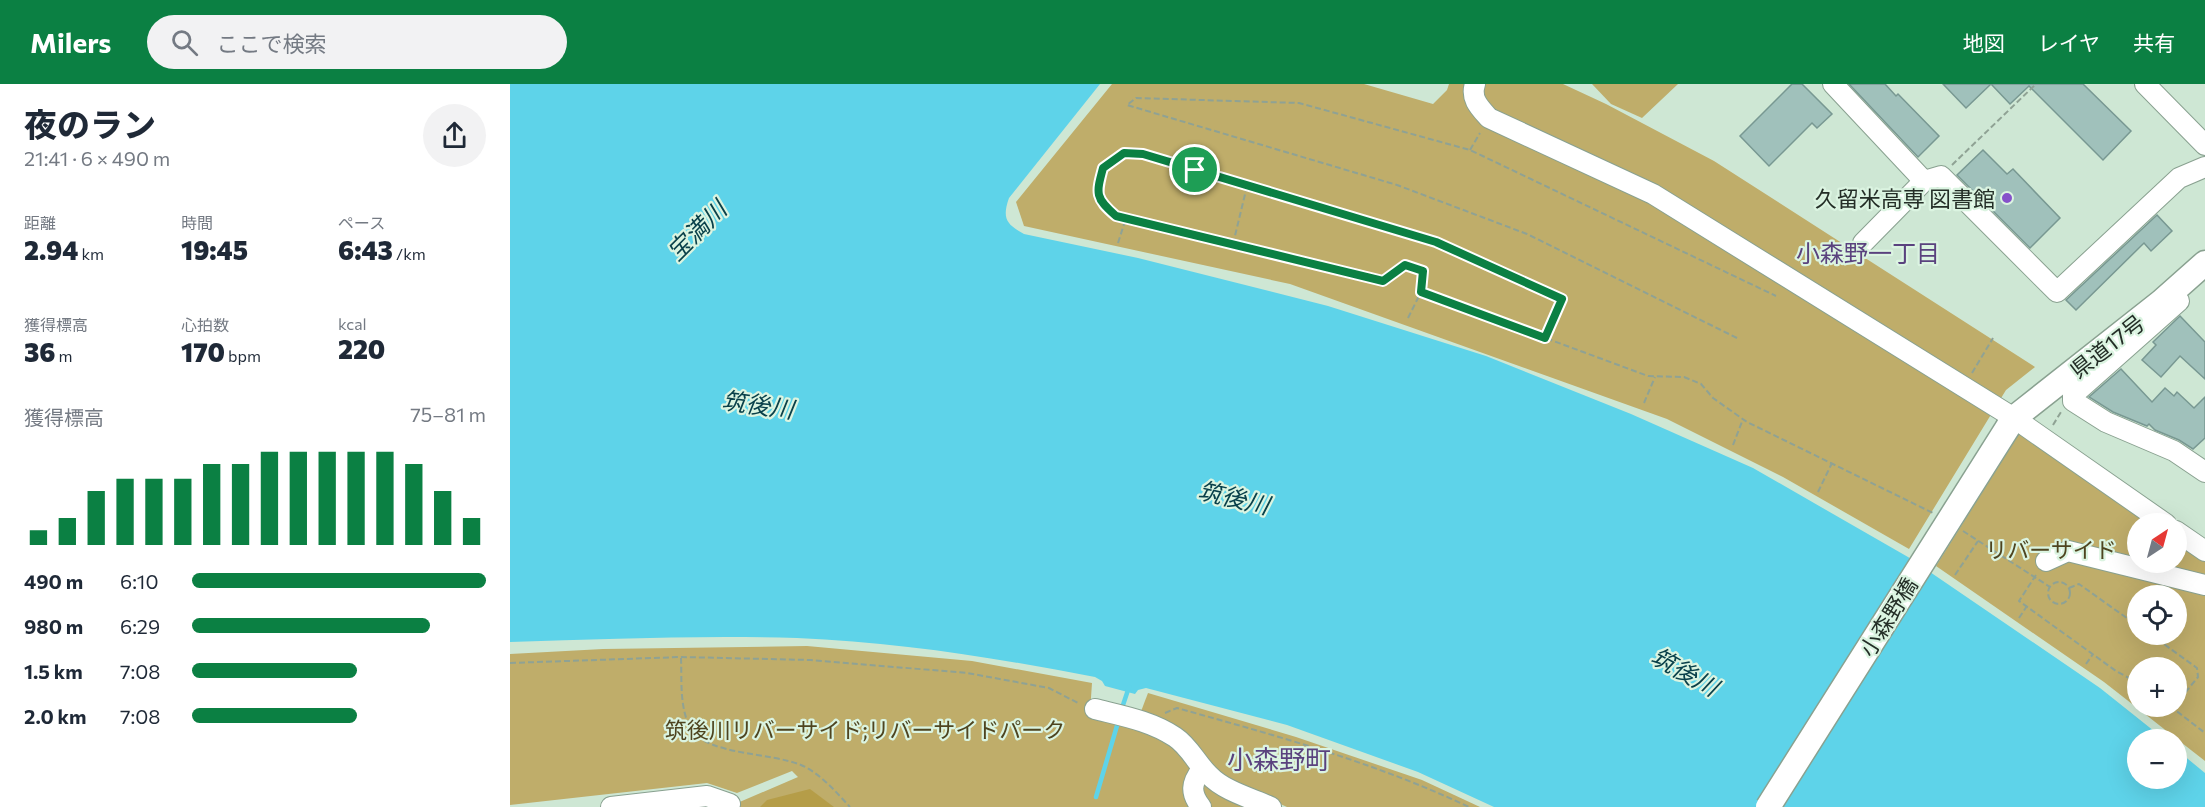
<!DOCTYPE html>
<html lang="ja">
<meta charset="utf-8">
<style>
body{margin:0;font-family:Commissioner,"Noto Sans JP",sans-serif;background:#f2f2f3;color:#1f2937;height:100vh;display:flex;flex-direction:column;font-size:22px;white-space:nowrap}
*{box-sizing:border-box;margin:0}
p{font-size:20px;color:#747a83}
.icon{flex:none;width:33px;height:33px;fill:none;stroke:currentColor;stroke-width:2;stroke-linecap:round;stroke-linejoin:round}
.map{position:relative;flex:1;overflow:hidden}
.drawer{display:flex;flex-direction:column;background:#fff;width:510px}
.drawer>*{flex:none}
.needle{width:39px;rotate:36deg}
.buttons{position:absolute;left:1617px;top:429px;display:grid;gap:12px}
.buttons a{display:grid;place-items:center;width:60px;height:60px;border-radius:50%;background:#fff;box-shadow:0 6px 24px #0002;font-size:30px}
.pin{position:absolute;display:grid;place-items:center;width:51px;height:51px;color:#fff;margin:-26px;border:3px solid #fff;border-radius:50%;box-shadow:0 2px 6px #0007}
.round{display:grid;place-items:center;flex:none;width:63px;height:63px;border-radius:32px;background:#f2f2f3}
.summary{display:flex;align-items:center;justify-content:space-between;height:102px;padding:0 24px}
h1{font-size:33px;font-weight:800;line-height:45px}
.metrics{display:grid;grid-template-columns:repeat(3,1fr);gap:9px;height:102px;padding:6px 24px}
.metrics div{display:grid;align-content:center}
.metrics b{font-size:26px;font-weight:800}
.metrics small{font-size:16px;font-weight:400}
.metrics p{font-size:16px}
.chart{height:168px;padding:12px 24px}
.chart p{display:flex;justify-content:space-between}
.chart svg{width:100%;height:108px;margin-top:6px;stroke:#0b8043;stroke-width:6}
ul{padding:0 24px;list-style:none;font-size:20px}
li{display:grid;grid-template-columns:96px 72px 1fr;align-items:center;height:45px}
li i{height:15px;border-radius:8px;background:#0b8043}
header{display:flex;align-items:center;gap:36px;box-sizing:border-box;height:84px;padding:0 30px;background:#0b8043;color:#fff}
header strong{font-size:28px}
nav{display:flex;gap:33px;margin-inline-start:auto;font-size:21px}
.search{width:420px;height:54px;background:#f2f2f3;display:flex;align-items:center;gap:15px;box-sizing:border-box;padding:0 21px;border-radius:33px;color:#747a83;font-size:22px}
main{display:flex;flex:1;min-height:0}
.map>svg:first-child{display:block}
.green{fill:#bfad6a;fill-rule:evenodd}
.forest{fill:#b59d48}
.water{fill:#5ed3e9}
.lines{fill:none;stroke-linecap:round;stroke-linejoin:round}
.stream{stroke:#5ed3e9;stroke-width:4.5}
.building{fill:#a0c1bb;stroke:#789892;stroke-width:1.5}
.minor-casing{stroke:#89a190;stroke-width:22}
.major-casing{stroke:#89a190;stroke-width:27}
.path{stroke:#8fa294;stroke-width:2;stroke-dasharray:6 3;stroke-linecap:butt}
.minor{stroke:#fff;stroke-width:20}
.major{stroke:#fff;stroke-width:24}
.major-bridge-casing{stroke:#89a190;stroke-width:27;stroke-linecap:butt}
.major-bridge{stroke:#fff;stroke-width:24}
.route-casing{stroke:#fff;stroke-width:12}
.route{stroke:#0b8043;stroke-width:8}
.poi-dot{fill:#8652ca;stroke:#dbf4e1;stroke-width:2}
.labels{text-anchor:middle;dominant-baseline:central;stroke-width:4.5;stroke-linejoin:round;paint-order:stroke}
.poi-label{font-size:22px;fill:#242e27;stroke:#dbf4e1;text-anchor:end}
.street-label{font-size:22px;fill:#242e27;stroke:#dbf4e1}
.park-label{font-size:22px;fill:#4e441f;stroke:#dbf4e1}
.water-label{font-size:24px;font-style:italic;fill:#09404a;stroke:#dbf4e1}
.neighbourhood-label{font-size:24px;fill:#5a427e;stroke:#dbf4e1}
.quarter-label{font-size:26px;fill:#5a427e;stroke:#dbf4e1}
</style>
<header>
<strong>Milers</strong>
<div class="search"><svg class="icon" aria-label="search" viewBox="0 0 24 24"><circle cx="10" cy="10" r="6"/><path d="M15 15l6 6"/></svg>ここで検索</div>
<nav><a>地図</a><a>レイヤ</a><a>共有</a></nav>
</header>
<main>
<section class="drawer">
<div class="summary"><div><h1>夜のラン</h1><p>21:41 · 6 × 490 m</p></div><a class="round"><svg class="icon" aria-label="share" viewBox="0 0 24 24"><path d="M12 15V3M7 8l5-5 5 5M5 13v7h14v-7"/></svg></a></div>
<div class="metrics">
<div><p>距離</p><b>2.94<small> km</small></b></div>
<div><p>時間</p><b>19:45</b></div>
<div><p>ペース</p><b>6:43<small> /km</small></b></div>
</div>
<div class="metrics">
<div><p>獲得標高</p><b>36<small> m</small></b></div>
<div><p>心拍数</p><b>170<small> bpm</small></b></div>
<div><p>kcal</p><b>220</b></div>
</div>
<div class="chart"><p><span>獲得標高</span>75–81 m</p>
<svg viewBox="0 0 160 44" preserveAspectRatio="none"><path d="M5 44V38M15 44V33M25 44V22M35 44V17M45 44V17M55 44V17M65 44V11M75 44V11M85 44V6M95 44V6M105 44V6M115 44V6M125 44V6M135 44V11M145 44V22M155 44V33"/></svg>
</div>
<ul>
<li><b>490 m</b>6:10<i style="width:100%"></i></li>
<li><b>980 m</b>6:29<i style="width:81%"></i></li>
<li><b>1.5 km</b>7:08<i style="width:56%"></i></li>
<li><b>2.0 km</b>7:08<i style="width:56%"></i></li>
</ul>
</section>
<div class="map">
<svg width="1695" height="723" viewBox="0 0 1695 723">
<rect width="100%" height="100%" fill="#cee7d4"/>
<!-- green -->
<g class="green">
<path d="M 602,0 L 854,0 L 923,20 L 937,6 L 939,0 L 1053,0 L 1096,20 L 1204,77 L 1525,283 L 1496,306 L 1399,465 L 1273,393 L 1157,335 L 780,200 L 514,142 L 506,118 Z"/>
<path d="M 1082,0 L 1168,0 L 1132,34 L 1101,20 Z"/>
<path d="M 1510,348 L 1645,439 L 1628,440 L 1628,478 L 1666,478 L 1667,454 L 1695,473 L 1695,677 L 1594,598 L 1426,482 ZM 1628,512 L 1666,512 L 1666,550 L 1628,550 ZM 1628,584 L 1666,584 L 1666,622 L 1628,622 Z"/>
<path d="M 297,562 L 462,577 L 582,599 L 580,628 C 609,637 672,648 679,683 C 681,693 677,706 676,716 L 684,723 L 218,723 L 288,693 L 282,687 L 227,709 L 197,699 L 0,721 L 0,570 L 93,565 Z"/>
<path d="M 638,609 L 786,653 L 912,696 L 970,723 L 777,723 L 709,692 L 630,630 Z"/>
<path d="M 694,692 L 748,723 L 698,723 L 689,705 Z"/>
</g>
<!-- forest -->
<path class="forest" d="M 300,705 L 324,723 L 250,723 L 257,716 Z"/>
<!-- water -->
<path class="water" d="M 0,0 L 590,0 L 499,114 C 492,134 496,140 514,150 L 628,174 L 818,222 L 976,272 L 1121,330 L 1243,384 L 1398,473 L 1590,604 L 1654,655 L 1628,656 L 1628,694 L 1666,694 L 1667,666 L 1695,689 L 1695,723 L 984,723 L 908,688 L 777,641 L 636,604 L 628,606 L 625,610 L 595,602 L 592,597 L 585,593 C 486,574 388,558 287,554 C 191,551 96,555 0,558 Z"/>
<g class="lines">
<!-- stream -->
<g class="stream">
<path d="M 611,627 L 619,603"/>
<path d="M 586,713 L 609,635"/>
</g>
</g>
<!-- building -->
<g class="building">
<path d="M 1282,0 L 1292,0 L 1322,30 L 1307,44 L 1302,39 L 1259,82 L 1230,52 Z"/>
<path d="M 1339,0 L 1375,0 L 1386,12 L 1388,10 L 1429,52 L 1408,73 Z"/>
<path d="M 1433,0 L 1573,0 L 1621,47 L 1593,76 L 1519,2 L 1500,20 L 1481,0 L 1456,24 Z"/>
<path d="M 1473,66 L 1497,90 L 1503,85 L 1550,134 L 1520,164 L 1447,91 Z"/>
<path d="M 1647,131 L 1662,147 L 1641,167 L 1634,159 L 1566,226 L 1556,216 Z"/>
<path d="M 1670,232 L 1695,258 L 1695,295 L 1670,272 L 1651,293 L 1632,276 L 1646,261 L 1643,258 Z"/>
<path d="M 1611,285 L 1642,318 L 1655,304 L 1664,312 L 1667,308 L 1684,324 L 1695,313 L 1695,354 L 1683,365 L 1669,356 L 1645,346 L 1639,340 L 1637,342 L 1603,328 L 1579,313 Z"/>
</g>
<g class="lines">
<!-- minor casing -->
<g class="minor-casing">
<g id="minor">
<path d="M 965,0 C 960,15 970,24 979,34 L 1143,110 L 1504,334 L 1656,440"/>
<path d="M 1323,0 L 1414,97 L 1431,92 L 1547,208 L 1669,94 L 1695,83"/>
<path d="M 1635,0 L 1695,61"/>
<path d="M 1353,159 L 1414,97"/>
<path d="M 1669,217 L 1563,311 L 1563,317 L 1596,338 L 1664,367 L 1695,388"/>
<path d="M 1666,447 L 1695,467"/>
<path d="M 1536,477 L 1558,467 L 1695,501"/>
<path d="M 585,625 C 613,632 641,637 665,653 C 680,663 686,679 699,691 C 714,707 741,714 761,723"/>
<path d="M 101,723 L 197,712 L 220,720"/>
<path d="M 691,723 C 680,709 681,699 692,685"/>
</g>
</g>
<!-- major casing -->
<g class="major-casing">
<path id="major" d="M 1498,343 L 1504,334 L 1651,218 L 1695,179"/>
</g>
<!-- path -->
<g class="path">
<path d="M 960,66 L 970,49"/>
<path d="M 1442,81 L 1526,0"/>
<path d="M 608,159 L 616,134"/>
<path d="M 723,160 L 737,102"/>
<path d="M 898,234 L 911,208"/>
<path d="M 1035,254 L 1052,215 L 926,158 L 633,70 L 614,69 L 593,84 C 586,110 585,114 606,131 L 873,197 L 895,181 L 913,187 L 911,208 L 1138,292 L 1174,293 L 1191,300 L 1203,314 L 1237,338 L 1423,429"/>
<path d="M 1227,254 L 1017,150 L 887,101 L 617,21 L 626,14 L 789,19 L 960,66 L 1266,212"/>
<path d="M 1462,289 L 1483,254"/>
<path d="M 1134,319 L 1145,293"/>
<path d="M 1543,341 L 1551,328"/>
<path d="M 1223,361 L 1233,335"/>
<path d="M 1308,408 L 1322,379"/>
<path d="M 1453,447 L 1540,503"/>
<path d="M 1445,491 L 1468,457"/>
<path d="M 1526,491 L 1509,517 L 1606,587 L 1628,599"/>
<circle cx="1549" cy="509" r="11"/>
<path d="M 1559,504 L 1569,500 L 1628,542"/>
<path d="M 1509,534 L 1517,522"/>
<path d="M 1640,550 L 1687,584 L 1688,593 L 1666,620"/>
<path d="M 171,574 C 172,596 169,627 182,646 C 198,671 263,669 291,681 C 310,689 326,708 340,723"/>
<path d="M 0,579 L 171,573 L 301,576 L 457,589 L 539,604 L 570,620"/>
<path d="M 1576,580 L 1583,570"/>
<path d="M 1660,622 L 1695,649"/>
<path d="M 655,629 L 667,624 C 767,652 864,678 959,723"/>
</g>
<!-- minor -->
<use href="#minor" class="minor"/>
<!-- major -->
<use href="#major" class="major"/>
<!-- major-bridge casing -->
<g class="major-bridge-casing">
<path id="major-bridge" d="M 1258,723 L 1498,343"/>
</g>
<!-- major-bridge -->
<use href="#major-bridge" class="major-bridge"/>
</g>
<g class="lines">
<!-- route casing -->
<g class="route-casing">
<path id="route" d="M 614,69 L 633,70 L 926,158 L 1052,215 L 1035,254 L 911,208 L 913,187 L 895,181 L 873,197 L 606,132 C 585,114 586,110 593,84 Z"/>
</g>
<!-- route -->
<use href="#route" class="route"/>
</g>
<!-- markers -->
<circle class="poi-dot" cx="1497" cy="114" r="6"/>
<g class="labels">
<!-- poi labels -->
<g class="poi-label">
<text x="1485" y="114">久留米高専 図書館</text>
</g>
<!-- street labels -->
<g class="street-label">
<text transform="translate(1597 262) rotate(-38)">県道17号</text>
<text transform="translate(1378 533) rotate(-58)">小森野橋</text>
</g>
<!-- park labels -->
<g class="park-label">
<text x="1541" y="465">リバーサイド</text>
<text x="355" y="645">筑後川リバーサイド;リバーサイドパーク</text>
</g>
<!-- water labels -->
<g class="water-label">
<text transform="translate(186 146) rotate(-45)">宝満川</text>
<text transform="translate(248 320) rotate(8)">筑後川</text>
<text transform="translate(724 413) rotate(13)">筑後川</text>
<text transform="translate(1175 587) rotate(29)">筑後川</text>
</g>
<!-- neighbourhood labels -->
<g class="neighbourhood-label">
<text x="1358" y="168">小森野一丁目</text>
</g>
<!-- quarter labels -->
<g class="quarter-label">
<text x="769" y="674">小森野町</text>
</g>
</g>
</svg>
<div class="buttons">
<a><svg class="needle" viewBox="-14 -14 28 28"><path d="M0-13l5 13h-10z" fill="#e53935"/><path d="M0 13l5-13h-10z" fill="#747a83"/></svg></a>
<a><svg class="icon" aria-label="locate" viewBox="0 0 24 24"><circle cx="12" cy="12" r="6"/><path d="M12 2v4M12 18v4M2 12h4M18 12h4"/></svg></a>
<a>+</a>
<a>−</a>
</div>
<div class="pin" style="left:685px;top:86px;background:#1e9e55"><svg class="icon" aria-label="arrive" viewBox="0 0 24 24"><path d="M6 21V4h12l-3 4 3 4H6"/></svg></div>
</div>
</main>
